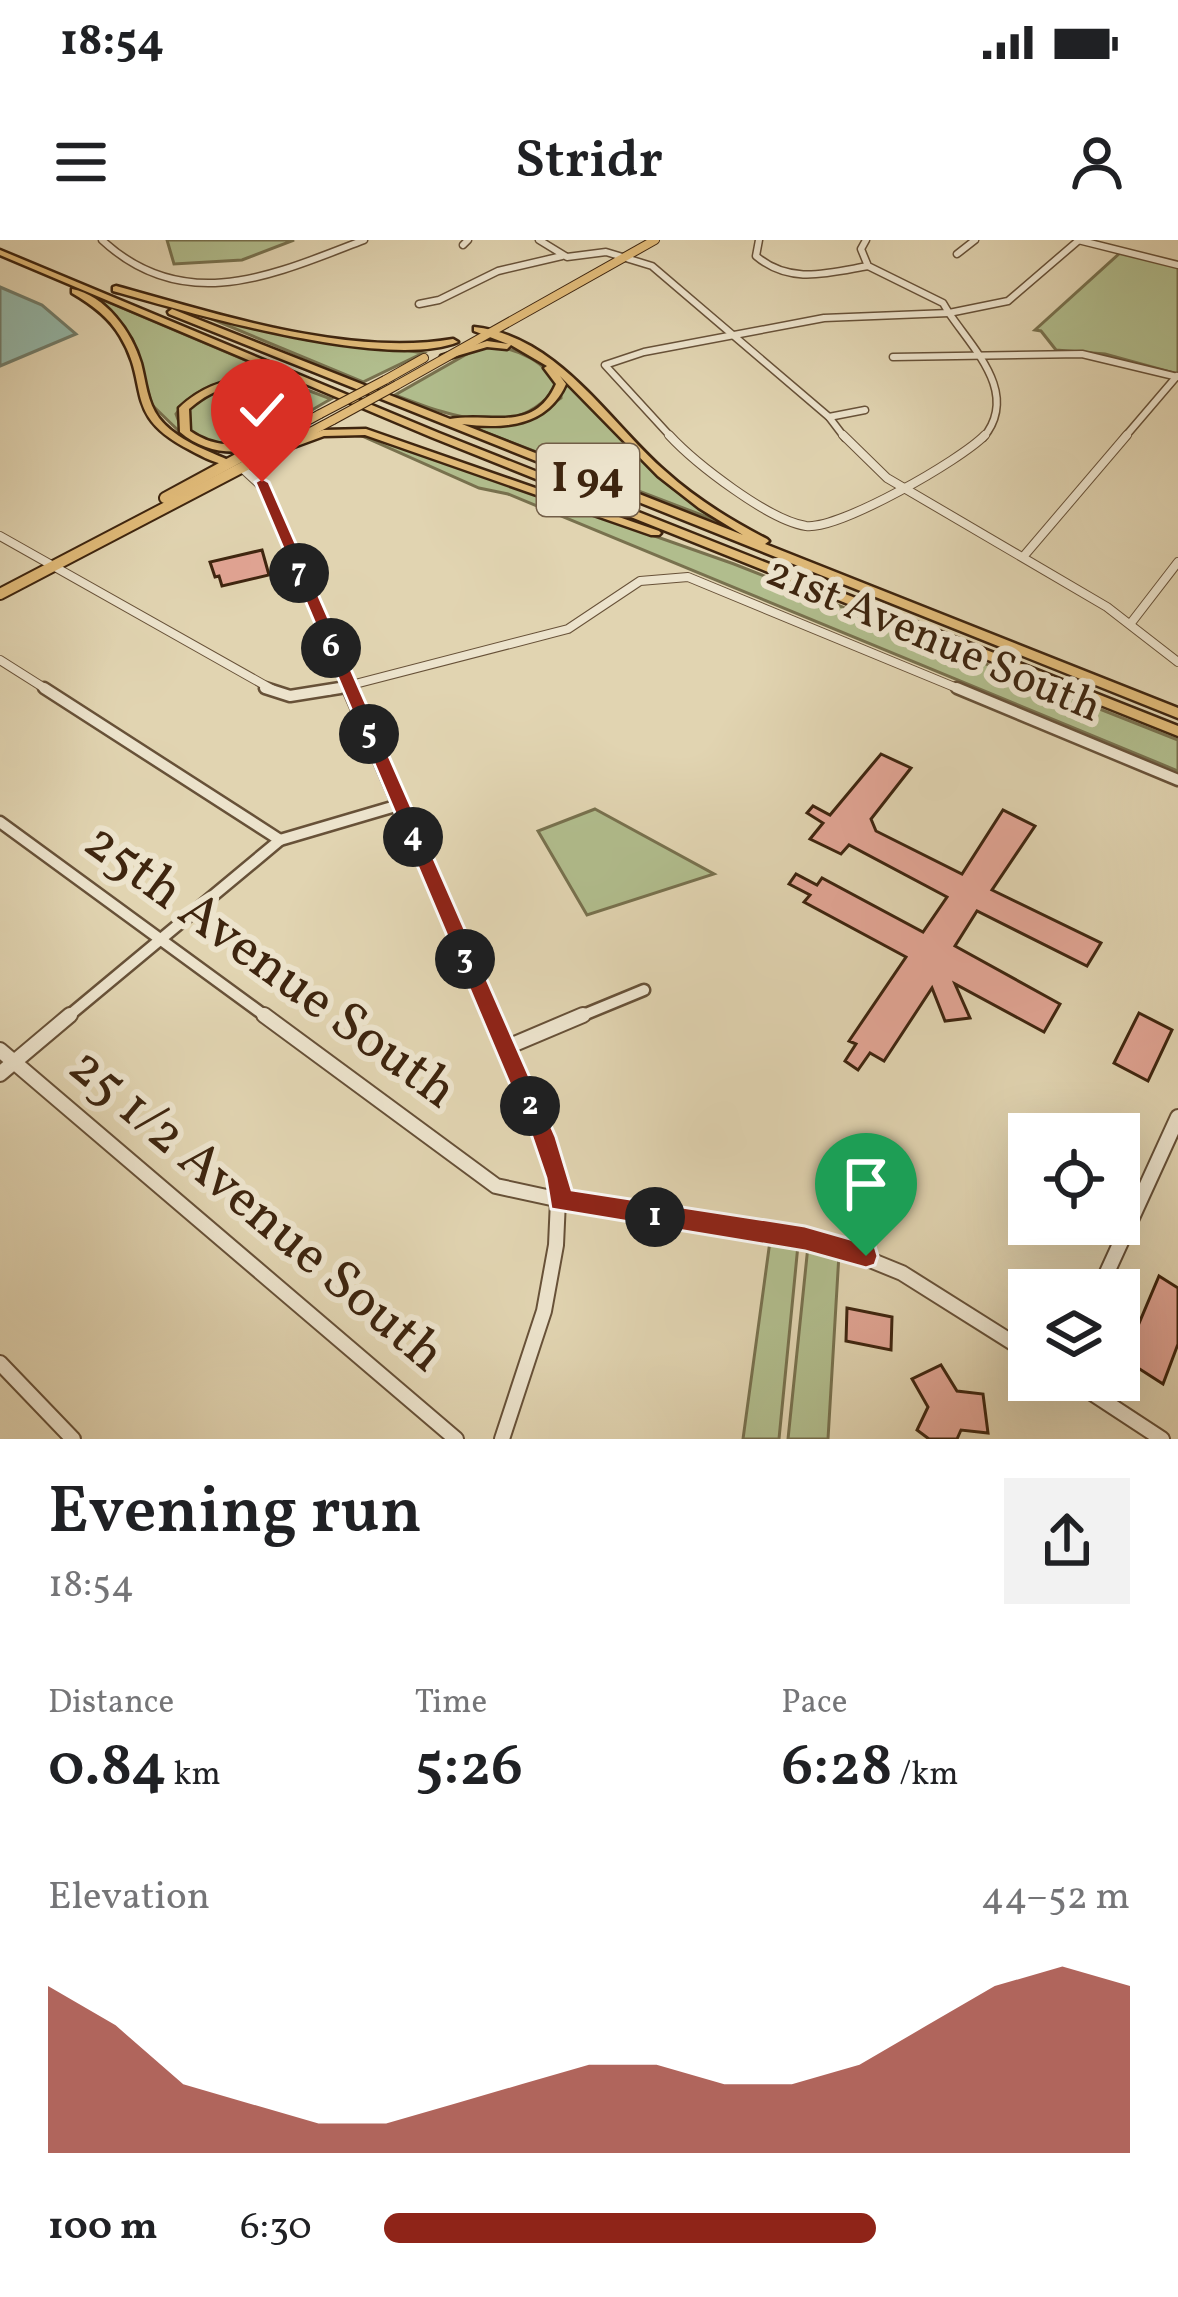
<!DOCTYPE html>
<meta charset="utf-8">
<style>
body{margin:0;font-family:Vollkorn,serif;background:#f2f2f2;color:#202124;height:100vh;display:flex;flex-direction:column;font-size:45px;white-space:nowrap}
*{box-sizing:border-box;margin:0}
p{font-size:39px;color:#757577}
.icon{flex:none;width:66px;height:66px;fill:none;stroke:currentColor;stroke-width:2;stroke-linecap:round;stroke-linejoin:round}
.map{position:relative;height:1199px;overflow:hidden}
.details{display:flex;flex-direction:column;background:#fff;flex:1}
.details>*{flex:none}
.controls{position:absolute;left:1008px;top:873px;display:grid;gap:24px}
.controls a{display:grid;place-items:center;width:132px;height:132px;border-radius:0px;background:#fff;box-shadow:0 12px 48px #0002;font-size:60px}
.pin{position:absolute;display:grid;place-items:center;width:102px;height:102px;color:#fff;margin:-123px -51px;border-radius:50% 50% 50% 0;rotate:-45deg;box-shadow:0 0 12px #0007}
.pin .icon{rotate:45deg}
.km{position:absolute;width:60px;height:60px;margin:-30px;border-radius:50%;background:#222;color:#fff;font-size:33px;line-height:60px;text-align:center}
.round{display:grid;place-items:center;flex:none;width:126px;height:126px;border-radius:0px;background:#f2f2f2}
.overview{display:flex;align-items:center;justify-content:space-between;height:204px;padding:0 48px}
h1{font-size:66px;font-weight:600;line-height:90px}
.metrics{display:grid;grid-template-columns:repeat(3,1fr);gap:18px;height:204px;padding:12px 48px}
.metrics div{display:grid;align-content:center}
.metrics b{font-size:60px;font-weight:600}
.metrics small{font-size:33px;font-weight:400}
.metrics p{font-size:33px}
.chart{height:336px;padding:24px 48px}
.chart p{display:flex;justify-content:space-between}
.chart svg{width:100%;height:216px;margin-top:12px;fill:#8f2418;opacity:.7}
ul{padding:0 48px;list-style:none;font-size:39px}
li{display:grid;grid-template-columns:192px 144px 1fr;align-items:center;height:90px}
li i{height:30px;border-radius:15px;background:#8f2418}
.status{display:flex;justify-content:space-between;align-items:center;height:84px;padding:0 60px;background:#fff;direction:ltr}
.status svg{height:33px;fill:currentColor}
header{display:flex;justify-content:space-between;align-items:center;height:156px;padding:0 48px;background:#fff;font-size:54px;font-weight:600}
.map>svg:first-child{display:block}
.green{fill:#b1bd8d;stroke:#78714e;stroke-width:3}
.water{fill:#95b8a9;stroke:#727d6b;stroke-width:3}
.building{fill:#e2a595;stroke:#3e250f;stroke-width:3}
.lines{fill:none;stroke-linecap:round;stroke-linejoin:round}
.minor-far3-casing{stroke:#675138;stroke-width:9}
.minor-far2-casing{stroke:#675138;stroke-width:10}
.minor-far1-casing{stroke:#675138;stroke-width:15}
.minor-casing{stroke:#675138;stroke-width:18}
.major-far1-casing{stroke:#3e250f;stroke-width:10}
.major-casing{stroke:#3e250f;stroke-width:14}
.highway-casing{stroke:#3e250f;stroke-width:5}
.minor-far3{stroke:#ece3cc;stroke-width:6}
.minor-far2{stroke:#ece3cc;stroke-width:8}
.minor-far1{stroke:#ece3cc;stroke-width:10}
.minor{stroke:#ece3cc;stroke-width:14}
.major-far1{stroke:#e0ba78;stroke-width:8}
.major{stroke:#e0ba78;stroke-width:10}
.highway{fill:#e0ba78;fill-rule:evenodd}
.major-bridge-casing{stroke:#3e250f;stroke-width:10;stroke-linecap:butt}
.major-bridge{stroke:#e0ba78;stroke-width:8}
.route{fill:#8f2418;stroke:#fff;stroke-width:3}
.labels{text-anchor:middle;dominant-baseline:central;stroke-width:12;stroke-linejoin:round;paint-order:stroke}
.shield{fill:#ece3cc;stroke:#725e48;stroke-width:3}
.shield-label{font-size:42px;font-weight:bold;fill:#3e250f}
.street-label{font-size:45px;fill:#3e250f;stroke:#ece3cc}
.near-street-label{font-size:54px;fill:#3e250f;stroke:#ece3cc}
</style>
<div class="status"><b>18:54</b><svg viewBox="0 0 49 12"><path d="M0 12V9h3v3zM5 12V6h3v6zM10 12V3h3v9zM15 12V0h3v12zM26 1h20v11H26zM47 4h2v5h-2z"/></svg></div>
<header><svg class="icon" aria-label="menu" viewBox="0 0 24 24"><path d="M4 6h16M4 12h16M4 18h16"/></svg>Stridr<svg class="icon" aria-label="person" viewBox="0 0 24 24"><circle cx="12" cy="8" r="4"/><path d="M4 21q1-7 8-7t8 7"/></svg></header>
<div class="map">
<svg width="1178" height="1199" viewBox="0 0 1178 1199">
<rect width="100%" height="100%" fill="#e1d4b1"/>
<filter id="stains"><feTurbulence type="fractalNoise" baseFrequency=".00167" numOctaves="4"/><feColorMatrix values="0 0 0 0 .2 0 0 0 0 .09 0 0 0 0 .02 0 0 0 .5 -.17"/></filter>
<radialGradient id="worn" r=".72"><stop offset=".6" stop-color="#630" stop-opacity="0"/><stop offset="1" stop-color="#630" stop-opacity=".3"/></radialGradient>
<!-- green -->
<g class="green">
<path d="M 167,0 L 294,0 L 242,20 L 174,24 Z"/>
<path d="M 1121,12 L 1178,26 L 1178,134 L 1105,114 L 1056,110 L 1041,91 L 1035,90 Z"/>
<path d="M 99,58 L 278,134 C 241,139 200,138 176,174 L 184,196 L 152,165 L 133,101 Z"/>
<path d="M 200,74 L 226,81 L 423,113 L 363,142 Z"/>
<path d="M 492,106 C 518,109 548,122 556,147 C 516,203 448,175 395,155 L 474,110 Z"/>
<path d="M 561,135 L 672,248 L 733,287 L 474,188 L 533,177 L 561,158 Z"/>
<path d="M 281,140 L 331,159 C 285,184 236,227 188,189 L 186,172 C 213,145 244,141 281,140 Z"/>
<path d="M 365,194 L 734,324 L 1178,500 L 1178,531 L 508,254 L 479,248 L 360,195 Z"/>
<path d="M 595,569 L 714,634 L 587,675 L 538,591 Z"/>
<path d="M 770,1001 L 798,1005 L 779,1199 L 743,1199 Z"/>
<path d="M 808,1006 L 839,1014 L 828,1199 L 788,1199 Z"/>
</g>
<!-- water -->
<path class="water" d="M 0,47 L 42,65 L 76,94 L 0,126 Z"/>
<!-- building -->
<g class="building">
<path d="M 262,310 L 269,335 L 222,346 L 219,336 L 215,337 L 210,322 Z"/>
<path d="M 881,514 L 911,528 L 871,579 L 876,591 L 962,634 L 1003,570 L 1035,586 L 992,650 L 1101,703 L 1087,726 L 977,671 L 955,706 L 1060,764 L 1044,792 L 955,744 L 970,778 L 945,781 L 932,748 L 884,821 L 870,813 L 858,830 L 845,821 L 856,804 L 849,801 L 906,717 L 804,662 L 810,655 L 789,644 L 796,634 L 817,645 L 822,638 L 923,692 L 947,657 L 849,605 L 841,614 L 810,599 L 823,583 L 807,573 L 813,566 L 830,575 Z"/>
<path d="M 1139,773 L 1172,790 L 1148,841 L 1114,823 Z"/>
<path d="M 1159,1036 L 1178,1048 L 1178,1104 L 1163,1144 L 1124,1119 Z"/>
<path d="M 847,1068 L 892,1077 L 891,1110 L 846,1101 Z"/>
<path d="M 941,1125 L 957,1151 L 983,1154 L 988,1193 L 961,1190 L 957,1199 L 929,1199 L 917,1190 L 928,1167 L 912,1139 Z"/>
</g>
<g class="lines">
<!-- minor-far3 casing -->
<g class="minor-far3-casing">
<g id="minor-far3">
<path d="M 102,0 C 185,77 275,34 364,0"/>
<path d="M 539,0 L 567,17 L 606,12 L 652,26 L 829,177 L 845,198"/>
<path d="M 759,0 L 756,16 C 790,45 828,33 868,26"/>
<path d="M 866,0 L 861,9 L 868,26 L 943,63 L 949,73"/>
<path d="M 1078,0 L 1178,25"/>
<path d="M 463,5 L 468,0"/>
<path d="M 957,14 L 975,0"/>
<path d="M 419,64 L 439,60 L 498,31 L 562,16"/>
<path d="M 949,73 C 974,110 1020,154 983,198"/>
<path d="M 949,73 L 1008,61 L 1079,0"/>
<path d="M 893,117 L 1082,114 L 1178,137"/>
<path d="M 829,177 L 865,170"/>
<path d="M 672,198 L 605,125 L 644,112 L 824,78 L 949,73"/>
<path d="M 1124,198 L 1177,136"/>
</g>
</g>
<!-- minor-far2 casing -->
<g class="minor-far2-casing">
<g id="minor-far2">
<path d="M 669,195 C 695,223 768,280 806,286 C 839,290 961,220 985,195"/>
<path d="M 843,195 L 887,238 L 1107,367 L 1178,422"/>
<path d="M 242,228 L 269,253 L 350,451"/>
<path d="M 0,296 L 275,451"/>
<path d="M 1023,317 L 1127,195"/>
<path d="M 1131,383 L 1178,322"/>
<path d="M 0,420 L 49,451"/>
<path d="M 328,451 L 568,389 L 640,341 L 688,337 L 964,451"/>
</g>
</g>
<!-- minor-far1 casing -->
<g class="minor-far1-casing">
<g id="minor-far1">
<path d="M 44,448 L 280,600"/>
<path d="M 265,448 L 290,456 L 340,448"/>
<path d="M 348,448 L 490,778"/>
<path d="M 957,448 L 1178,540"/>
<path d="M 0,582 L 268,778"/>
<path d="M 66,778 L 280,600 L 399,565"/>
<path d="M 576,778 L 644,750"/>
</g>
</g>
<!-- minor casing -->
<g class="minor-casing">
<g id="minor">
<path d="M 264,775 L 496,946 L 602,969 L 831,1004 L 902,1033 L 1029,1113"/>
<path d="M 489,775 L 559,938 L 556,1005 L 544,1071 L 502,1199"/>
<path d="M 505,808 L 583,775"/>
<path d="M 0,810 L 456,1199"/>
<path d="M 0,834 L 70,775"/>
<path d="M 1099,1050 L 1178,877"/>
<path d="M 0,1123 L 73,1199"/>
<path d="M 1072,1140 L 1162,1199"/>
</g>
</g>
<!-- major-far1 casing -->
<g class="major-far1-casing">
<g id="major-far1">
<path d="M 385,140 L 424,118"/>
<path d="M 397,145 L 655,0"/>
<path d="M 276,198 L 320,174"/>
<path d="M 299,198 L 333,180"/>
</g>
</g>
<!-- major casing -->
<g class="major-casing">
<g id="major">
<path d="M 165,258 L 281,195"/>
<path d="M 0,354 L 304,195"/>
</g>
</g>
<!-- highway casing -->
<g class="highway-casing">
<g id="highway">
<path d="M 0,10 L 439,193 L 1178,486 L 1178,496 L 431,197 L 296,140 L 292,144 C 254,139 219,142 189,169 L 190,191 C 216,209 239,206 269,199 L 274,202 C 243,217 207,215 180,192 L 179,168 C 210,138 250,133 291,138 L 0,15 Z"/>
<path d="M 116,46 C 218,74 348,117 453,99 L 458,102 C 387,131 190,73 113,51 L 113,47 Z"/>
<path d="M 72,49 C 105,55 132,92 141,123 C 146,142 147,162 159,178 C 176,200 208,211 233,222 L 233,226 C 218,225 203,217 190,210 C 121,175 151,146 120,96 C 109,77 91,64 72,53 Z"/>
<path d="M 172,69 L 450,179 C 489,172 534,194 556,144 L 544,128 L 547,126 L 511,105 L 507,109 L 487,107 L 446,119 L 441,116 L 487,101 L 508,104 L 474,91 L 474,87 C 558,96 607,180 665,231 C 696,259 730,280 767,299 L 769,301 L 765,304 L 1178,468 L 1178,478 L 169,74 L 168,72 ZM 560,136 L 658,236 L 699,268 L 743,295 L 462,184 C 504,189 547,187 566,144 Z"/>
<path d="M 366,189 L 659,291 L 661,293 L 659,295 L 651,295 L 365,195 L 324,196 L 275,214 L 266,212 L 323,190 Z"/>
</g>
</g>
<!-- minor-far3 -->
<use href="#minor-far3" class="minor-far3"/>
<!-- minor-far2 -->
<use href="#minor-far2" class="minor-far2"/>
<!-- minor-far1 -->
<use href="#minor-far1" class="minor-far1"/>
<!-- minor -->
<use href="#minor" class="minor"/>
<!-- major-far1 -->
<use href="#major-far1" class="major-far1"/>
<!-- major -->
<use href="#major" class="major"/>
<!-- highway -->
<use href="#highway" class="highway"/>
<!-- major-bridge casing -->
<g class="major-bridge-casing">
<g id="major-bridge">
<path d="M 320,174 L 385,140"/>
<path d="M 333,180 L 397,145"/>
</g>
</g>
<!-- major-bridge -->
<use href="#major-bridge" class="major-bridge"/>
</g>
<!-- route -->
<path class="route" d="M 262,238 L 269,242 L 556,897 L 572,950 L 805,986 L 875,1006 L 878,1016 L 875,1025 L 866,1028 L 805,1011 L 551,969 L 546,938 L 532,897 L 255,242 Z"/>
<g class="labels">
<!-- shield labels -->
<rect class="shield" x="537" y="204" width="102" height="72" rx="9"/>
<g class="shield-label">
<text x="588" y="240">I 94</text>
</g>
<!-- street labels -->
<g class="street-label">
<text transform="translate(933 401) rotate(23)">21st Avenue South</text>
</g>
<!-- near-street labels -->
<g class="near-street-label">
<text transform="translate(269 728) rotate(36)">25th Avenue South</text>
<text transform="translate(255 972) rotate(40)">25 1/2 Avenue South</text>
</g>
</g>
<rect width="100%" height="100%" filter="url(#stains)"/>
<rect width="100%" height="100%" fill="url(#worn)"/>
</svg>
<div class="controls">
<a><svg class="icon" aria-label="locate" viewBox="0 0 24 24"><circle cx="12" cy="12" r="6"/><path d="M12 2v4M12 18v4M2 12h4M18 12h4"/></svg></a>
<a><svg class="icon" aria-label="layers" viewBox="0 0 24 24"><path d="M12 4l9 5-9 5-9-5zM3 14l9 5 9-5"/></svg></a>
</div>
<div class="pin" style="left:866px;top:1016px;background:#1e9e55"><svg class="icon" aria-label="arrive" viewBox="0 0 24 24"><path d="M6 21V4h12l-3 4 3 4H6"/></svg></div>
<div class="pin" style="left:262px;top:242px;background:#d93025"><svg class="icon" aria-label="check" viewBox="0 0 24 24"><path d="M5 12l5 5 9-10"/></svg></div>
<b class="km" style="left:655px;top:977px">1</b>
<b class="km" style="left:530px;top:866px">2</b>
<b class="km" style="left:465px;top:719px">3</b>
<b class="km" style="left:413px;top:597px">4</b>
<b class="km" style="left:369px;top:494px">5</b>
<b class="km" style="left:331px;top:408px">6</b>
<b class="km" style="left:299px;top:333px">7</b>
</div>
<section class="details">
<div class="overview"><div><h1>Evening run</h1><p>18:54</p></div><a class="round"><svg class="icon" aria-label="share" viewBox="0 0 24 24"><path d="M12 15V3M7 8l5-5 5 5M5 13v7h14v-7"/></svg></a></div>
<div class="metrics">
<div><p>Distance</p><b>0.84<small> km</small></b></div>
<div><p>Time</p><b>5:26</b></div>
<div><p>Pace</p><b>6:28<small> /km</small></b></div>
</div>
<div class="chart"><p><span>Elevation</span>44–52 m</p>
<svg viewBox="0 0 160 44" preserveAspectRatio="none"><path d="M0 44V10L10 18L20 30L30 34L40 38L50 38L60 34L70 30L80 26L90 26L100 30L110 30L120 26L130 18L140 10L150 6L160 10V44z"/></svg>
</div>
<ul>
<li><b>100 m</b>6:30<i style="width:66%"></i></li>
</ul>
</section>
